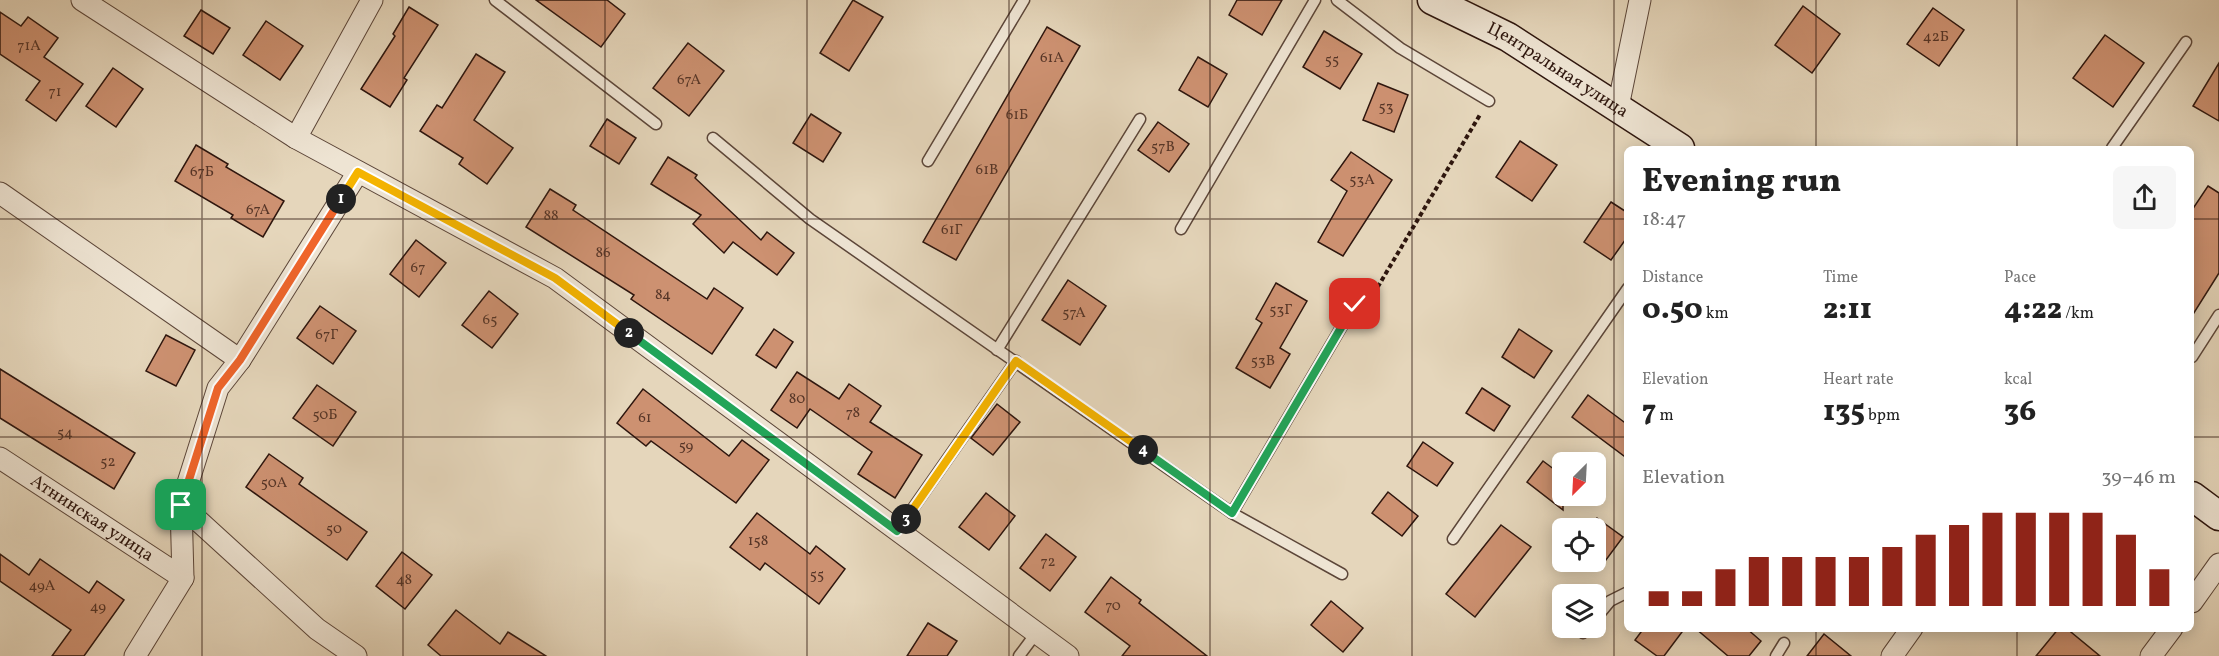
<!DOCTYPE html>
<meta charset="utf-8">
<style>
body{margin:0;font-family:Vollkorn,serif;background:#f6f6f6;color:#222;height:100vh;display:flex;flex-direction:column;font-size:22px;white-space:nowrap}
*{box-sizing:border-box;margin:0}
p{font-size:20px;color:#767676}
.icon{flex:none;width:33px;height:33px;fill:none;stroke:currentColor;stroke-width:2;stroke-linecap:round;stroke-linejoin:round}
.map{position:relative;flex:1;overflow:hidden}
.panel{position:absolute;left:1624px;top:146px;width:570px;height:486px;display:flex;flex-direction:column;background:#fff;border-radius:9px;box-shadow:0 3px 15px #0003}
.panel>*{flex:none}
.needle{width:39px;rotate:204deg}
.buttons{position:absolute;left:1552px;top:452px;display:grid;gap:12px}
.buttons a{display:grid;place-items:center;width:54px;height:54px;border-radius:9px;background:#fff;box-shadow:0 3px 15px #0003;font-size:30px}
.pin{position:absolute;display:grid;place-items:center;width:51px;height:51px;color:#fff;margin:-26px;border-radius:12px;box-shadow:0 3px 9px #0006}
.km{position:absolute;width:30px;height:30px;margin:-15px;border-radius:50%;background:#222;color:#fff;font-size:16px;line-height:30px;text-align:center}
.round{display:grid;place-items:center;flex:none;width:63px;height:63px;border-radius:9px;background:#f6f6f6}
.head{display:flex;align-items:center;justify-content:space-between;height:102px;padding:0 18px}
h1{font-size:33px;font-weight:800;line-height:45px}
.stats{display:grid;grid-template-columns:repeat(3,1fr);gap:9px;height:102px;padding:6px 18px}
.stats div{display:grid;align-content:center}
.stats b{font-size:30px;font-weight:800}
.stats small{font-size:16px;font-weight:400}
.stats p{font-size:16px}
.chart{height:168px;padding:12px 18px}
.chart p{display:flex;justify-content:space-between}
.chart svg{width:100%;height:108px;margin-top:6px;stroke:#8f2418;stroke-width:6}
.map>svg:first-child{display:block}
.building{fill:#cd9171;stroke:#2e160e;stroke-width:1.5}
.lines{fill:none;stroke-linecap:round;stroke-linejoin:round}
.lane-casing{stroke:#5c4639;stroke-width:13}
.street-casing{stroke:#5c4639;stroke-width:23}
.secondary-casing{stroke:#2e160e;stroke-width:31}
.path{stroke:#2e160e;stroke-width:4;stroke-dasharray:4.5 3;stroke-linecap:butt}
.lane{stroke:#eee4d3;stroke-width:10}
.street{stroke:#eee4d3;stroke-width:21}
.secondary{stroke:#eee4d3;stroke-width:28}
.split-1-casing{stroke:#fff;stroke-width:12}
.split-2-casing{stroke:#fff;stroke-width:12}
.split-3-casing{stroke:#fff;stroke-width:12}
.split-4-casing{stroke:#fff;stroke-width:12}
.split-5-casing{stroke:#fff;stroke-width:12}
.split-1{stroke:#f0652b;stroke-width:8}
.split-2{stroke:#f5b400;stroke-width:8}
.split-3{stroke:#22a559;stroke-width:8}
.split-4{stroke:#f5b400;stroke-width:8}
.split-5{stroke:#22a559;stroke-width:8}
.grid{fill:none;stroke:#2e160e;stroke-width:1.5;stroke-opacity:0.55}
.labels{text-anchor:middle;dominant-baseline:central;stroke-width:4.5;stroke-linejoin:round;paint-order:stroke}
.number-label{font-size:15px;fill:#563527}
.street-label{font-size:18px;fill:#2e160e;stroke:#eee4d3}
</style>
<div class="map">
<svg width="2219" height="656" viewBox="0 0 2219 656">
<rect width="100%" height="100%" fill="#e5d6bb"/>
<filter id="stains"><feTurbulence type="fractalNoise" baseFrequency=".00333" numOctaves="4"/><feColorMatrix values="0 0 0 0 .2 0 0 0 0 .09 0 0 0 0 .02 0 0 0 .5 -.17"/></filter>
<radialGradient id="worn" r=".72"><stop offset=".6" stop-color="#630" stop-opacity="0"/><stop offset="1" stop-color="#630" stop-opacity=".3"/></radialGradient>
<!-- building -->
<g class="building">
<path d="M 536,0 L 607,0 L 625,14 L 601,47 Z"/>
<path d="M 853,0 L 883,17 L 849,71 L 820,53 Z"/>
<path d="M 1237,0 L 1282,0 L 1262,35 L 1229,15 Z"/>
<path d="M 1803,6 L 1840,34 L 1812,73 L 1775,45 Z"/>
<path d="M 409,7 L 438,25 L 404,78 L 407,80 L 390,107 L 361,89 L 395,36 L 393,34 Z"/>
<path d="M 1933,8 L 1964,30 L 1939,66 L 1907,44 Z"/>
<path d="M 201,10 L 230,28 L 213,54 L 184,36 Z"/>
<path d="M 0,12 L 21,26 L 28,17 L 58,38 L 44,57 L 83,84 L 56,121 L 26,100 L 40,81 L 0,54 Z"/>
<path d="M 266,21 L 303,46 L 280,80 L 243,55 Z"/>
<path d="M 1047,27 L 1080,46 L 956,260 L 923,242 Z"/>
<path d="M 1324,31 L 1362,54 L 1340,89 L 1303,67 Z"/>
<path d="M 2105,35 L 2144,63 L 2113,107 L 2073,78 Z"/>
<path d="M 688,43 L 724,71 L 689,116 L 653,88 Z"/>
<path d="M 476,54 L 505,72 L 474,120 L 513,148 L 487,184 L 459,164 L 463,158 L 420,131 L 437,105 L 442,108 Z"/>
<path d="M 1198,57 L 1227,74 L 1208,107 L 1179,90 Z"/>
<path d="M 2219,63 L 2219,121 L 2193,106 Z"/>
<path d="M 113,68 L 143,89 L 116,127 L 86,106 Z"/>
<path d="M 1378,83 L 1408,95 L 1394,132 L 1363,120 Z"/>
<path d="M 811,114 L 841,133 L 823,162 L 793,143 Z"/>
<path d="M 607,119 L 636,138 L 619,164 L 590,146 Z"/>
<path d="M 1158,122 L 1189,144 L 1169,172 L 1138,150 Z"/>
<path d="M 1520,141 L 1557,165 L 1532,201 L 1496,177 Z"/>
<path d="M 196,145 L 228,164 L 226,167 L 284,201 L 263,237 L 231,218 L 233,215 L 175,181 Z"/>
<path d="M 1351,152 L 1392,180 L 1343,256 L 1318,242 L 1347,191 L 1331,180 Z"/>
<path d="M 668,157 L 697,175 L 695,178 L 761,240 L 767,232 L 794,253 L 777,275 L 733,242 L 724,253 L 693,224 L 701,215 L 651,184 Z"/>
<path d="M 2208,186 L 2219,193 L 2219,273 L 2192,316 L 2192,210 Z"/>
<path d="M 550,189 L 576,205 L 573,210 L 707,299 L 714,288 L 743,308 L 712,354 L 631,299 L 634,295 L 526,227 Z"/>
<path d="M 1611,202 L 1628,213 L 1628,236 L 1611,260 L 1584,242 Z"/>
<path d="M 416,240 L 446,263 L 419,297 L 390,274 Z"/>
<path d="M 1068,280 L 1106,306 L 1080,345 L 1042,320 Z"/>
<path d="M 1276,283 L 1307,301 L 1280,348 L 1290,354 L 1270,388 L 1236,368 L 1262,323 L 1256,319 Z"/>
<path d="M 489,291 L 518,314 L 492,348 L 462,325 Z"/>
<path d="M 320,306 L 356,331 L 333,364 L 297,338 Z"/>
<path d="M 774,329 L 793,342 L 776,368 L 756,355 Z"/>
<path d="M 1519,329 L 1552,351 L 1534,378 L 1502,357 Z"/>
<path d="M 166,335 L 195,350 L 176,386 L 146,371 Z"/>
<path d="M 0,369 L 135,453 L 114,489 L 0,418 Z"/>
<path d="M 797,372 L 839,399 L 849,384 L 881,406 L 870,422 L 922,455 L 895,498 L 858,474 L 872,452 L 810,409 L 797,428 L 771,410 Z"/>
<path d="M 317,385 L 356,412 L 333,446 L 293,418 Z"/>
<path d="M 1482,388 L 1510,406 L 1494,431 L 1466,413 Z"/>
<path d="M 643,389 L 729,456 L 742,440 L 769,460 L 736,503 L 651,441 L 646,446 L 617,423 Z"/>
<path d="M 1588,395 L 1628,425 L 1628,459 L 1572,417 Z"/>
<path d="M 997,404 L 1020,422 L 993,455 L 971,438 Z"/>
<path d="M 1423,442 L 1453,463 L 1437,486 L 1407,466 Z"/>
<path d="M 269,454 L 303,478 L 299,484 L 367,532 L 347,560 L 246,487 Z"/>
<path d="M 1543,461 L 1563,476 L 1563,510 L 1527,482 Z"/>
<path d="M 1388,492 L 1418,516 L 1402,536 L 1372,513 Z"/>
<path d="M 986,493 L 1015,516 L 989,550 L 959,527 Z"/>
<path d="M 757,513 L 810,554 L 816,546 L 845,569 L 819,604 L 765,563 L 760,570 L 730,547 Z"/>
<path d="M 1597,518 L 1623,537 L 1600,568 L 1591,561 L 1596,561 L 1596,528 L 1589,528 Z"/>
<path d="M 1501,525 L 1531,547 L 1475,617 L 1446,594 Z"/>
<path d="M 1046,534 L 1076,557 L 1050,591 L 1020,568 Z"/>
<path d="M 402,552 L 432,575 L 405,609 L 376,586 Z"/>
<path d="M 0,554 L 29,575 L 40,559 L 89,593 L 97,581 L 124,600 L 84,656 L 52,656 L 71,630 L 0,581 Z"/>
<path d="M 1111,577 L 1141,600 L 1139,603 L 1207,656 L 1122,656 L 1130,646 L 1085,612 Z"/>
<path d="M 1331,601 L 1363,628 L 1343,652 L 1311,625 Z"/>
<path d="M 456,610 L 500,644 L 508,632 L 546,656 L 441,656 L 428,645 Z"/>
<path d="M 928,623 L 957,641 L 947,656 L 907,656 Z"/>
<path d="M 1644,628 L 1685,628 L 1664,656 L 1657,656 L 1635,640 Z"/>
<path d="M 1695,628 L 1746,628 L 1761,641 L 1749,656 L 1728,656 Z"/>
<path d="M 2059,628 L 2066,628 L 2100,656 L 2036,656 Z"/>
<path d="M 1824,634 L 1851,656 L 1807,656 Z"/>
</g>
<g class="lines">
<!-- lane casing -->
<g class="lane-casing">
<g id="lane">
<path d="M 495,0 L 656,124"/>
<path d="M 1337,0 L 1400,48 L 1489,101"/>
<path d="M 713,138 L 810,219 L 1232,513 L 1342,574"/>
<path d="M 2112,148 L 2186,42"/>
<path d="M 928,161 L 1024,0"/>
<path d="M 1181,229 L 1315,0"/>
<path d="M 997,350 L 1140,119"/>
<path d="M 2192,357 L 2219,315"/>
<path d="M 1232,513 L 1355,304"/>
<path d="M 897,531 L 1016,361"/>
<path d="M 1453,539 L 1628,288"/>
<path d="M 1596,618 L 1610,601 L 1628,592"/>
<path d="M 1583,633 L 1589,627"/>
<path d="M 1019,656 L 1037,632"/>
<path d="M 1776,656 L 1784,643"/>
</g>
</g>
<!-- street casing -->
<g class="street-casing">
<g id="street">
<path d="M 82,0 L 296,138 L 555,278 L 1068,656"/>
<path d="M 1618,107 L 1640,0"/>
<path d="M 296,138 L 372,0"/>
<path d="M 0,193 L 240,360"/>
<path id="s1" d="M 0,458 L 183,578"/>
<path d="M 181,505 L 317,629 L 356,656"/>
<path d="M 2192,602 L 2219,564"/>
<path d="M 135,656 L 183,578 L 181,505 L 218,388 L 240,360 L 358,172"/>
<path d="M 1892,656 L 1912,628"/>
<path d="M 2151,656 L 2172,628"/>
</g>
</g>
<!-- secondary casing -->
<g class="secondary-casing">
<g id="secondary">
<path id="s2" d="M 1432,0 L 1508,37 L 1680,148"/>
<path d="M 2192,496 L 2219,516"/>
</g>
</g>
<!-- path -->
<path class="path" d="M 1370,300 L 1481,113"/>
<!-- lane -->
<use href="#lane" class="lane"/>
<!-- street -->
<use href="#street" class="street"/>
<!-- secondary -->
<use href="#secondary" class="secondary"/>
</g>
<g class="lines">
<!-- split-1 casing -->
<g class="split-1-casing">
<path id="split-1" d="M 181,505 L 218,388 L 240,360 L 341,199"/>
</g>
<!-- split-2 casing -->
<g class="split-2-casing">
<path id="split-2" d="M 341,199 L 358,172 L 555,278 L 629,333"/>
</g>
<!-- split-3 casing -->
<g class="split-3-casing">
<path id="split-3" d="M 629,333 L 897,531 L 906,519"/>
</g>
<!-- split-4 casing -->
<g class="split-4-casing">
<path id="split-4" d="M 906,519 L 1016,361 L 1143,450"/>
</g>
<!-- split-5 casing -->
<g class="split-5-casing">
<path id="split-5" d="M 1143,450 L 1232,513 L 1355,304"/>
</g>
<!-- split-1 -->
<use href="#split-1" class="split-1"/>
<!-- split-2 -->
<use href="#split-2" class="split-2"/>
<!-- split-3 -->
<use href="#split-3" class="split-3"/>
<!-- split-4 -->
<use href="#split-4" class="split-4"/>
<!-- split-5 -->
<use href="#split-5" class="split-5"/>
</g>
<!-- grid -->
<path class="grid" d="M 202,0 L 202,656M 403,0 L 403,656M 605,0 L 605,656M 807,0 L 807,656M 1009,0 L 1009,656M 1210,0 L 1210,656M 1412,0 L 1412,656M 1614,0 L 1614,656M 1816,0 L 1816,148M 2017,0 L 2017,148M 0,219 L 1628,219M 2192,219 L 2219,219M 0,437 L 1628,437M 2192,437 L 2219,437M 1816,628 L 1816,656M 2017,628 L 2017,656"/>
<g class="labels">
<!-- number labels -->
<g class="number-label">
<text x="1936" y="37">42Б</text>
<text x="29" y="46">71А</text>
<text x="1052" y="58">61А</text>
<text x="1332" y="60">55</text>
<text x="689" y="80">67А</text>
<text x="55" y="92">71</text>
<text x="1386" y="107">53</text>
<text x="1017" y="115">61Б</text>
<text x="1163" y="147">57В</text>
<text x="987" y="170">61В</text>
<text x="202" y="172">67Б</text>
<text x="1362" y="180">53А</text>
<text x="258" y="210">67А</text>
<text x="551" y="216">88</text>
<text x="952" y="230">61Г</text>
<text x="603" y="253">86</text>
<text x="418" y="268">67</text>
<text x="663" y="295">84</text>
<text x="1281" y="310">53Г</text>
<text x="1074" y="313">57А</text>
<text x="490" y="320">65</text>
<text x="327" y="335">67Г</text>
<text x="1263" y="361">53В</text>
<text x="797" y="399">80</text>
<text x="853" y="413">78</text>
<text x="325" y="415">50Б</text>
<text x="645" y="418">61</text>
<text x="65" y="433">54</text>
<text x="686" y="446">59</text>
<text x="108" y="462">52</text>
<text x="274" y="483">50А</text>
<text x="334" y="529">50</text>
<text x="758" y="541">158</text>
<text x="1048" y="562">72</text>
<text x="817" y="575">55</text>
<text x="404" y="580">48</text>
<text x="42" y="586">49А</text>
<text x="1113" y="606">70</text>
<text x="98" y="607">49</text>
</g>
<!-- street labels -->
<g class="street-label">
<text stroke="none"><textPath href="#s2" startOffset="144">Центральная улица</textPath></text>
<text stroke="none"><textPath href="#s1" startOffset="110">Атнинская улица</textPath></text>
</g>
</g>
<rect width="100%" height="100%" filter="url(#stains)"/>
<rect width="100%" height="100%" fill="url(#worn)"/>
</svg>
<div class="buttons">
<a><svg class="needle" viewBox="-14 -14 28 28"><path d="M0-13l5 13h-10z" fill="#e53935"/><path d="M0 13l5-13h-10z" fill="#767676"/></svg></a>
<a><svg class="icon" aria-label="locate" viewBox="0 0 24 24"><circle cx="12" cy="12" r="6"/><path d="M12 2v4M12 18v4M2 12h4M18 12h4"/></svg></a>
<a><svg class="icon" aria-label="layers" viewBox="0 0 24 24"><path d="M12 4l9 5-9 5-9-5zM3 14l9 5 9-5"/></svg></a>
</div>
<div class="pin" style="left:181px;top:505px;background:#1e9e55"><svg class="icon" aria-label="arrive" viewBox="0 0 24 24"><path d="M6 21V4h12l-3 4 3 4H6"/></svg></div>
<div class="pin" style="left:1355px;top:304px;background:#d93025"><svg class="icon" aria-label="check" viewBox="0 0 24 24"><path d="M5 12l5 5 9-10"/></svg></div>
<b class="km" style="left:341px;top:199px">1</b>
<b class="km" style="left:629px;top:333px">2</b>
<b class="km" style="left:906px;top:519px">3</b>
<b class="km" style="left:1143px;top:450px">4</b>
<section class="panel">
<div class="head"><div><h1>Evening run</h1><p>18:47</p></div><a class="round"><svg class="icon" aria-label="share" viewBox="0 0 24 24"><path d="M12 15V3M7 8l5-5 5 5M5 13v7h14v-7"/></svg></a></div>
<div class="stats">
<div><p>Distance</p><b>0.50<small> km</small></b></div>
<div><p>Time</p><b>2:11</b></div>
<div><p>Pace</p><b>4:22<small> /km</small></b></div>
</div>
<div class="stats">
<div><p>Elevation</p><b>7<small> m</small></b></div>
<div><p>Heart rate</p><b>135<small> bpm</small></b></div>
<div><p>kcal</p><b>36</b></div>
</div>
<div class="chart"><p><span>Elevation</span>39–46 m</p>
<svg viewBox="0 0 160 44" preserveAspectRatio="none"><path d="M5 44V38M15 44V38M25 44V29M35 44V24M45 44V24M55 44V24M65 44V24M75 44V20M85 44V15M95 44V11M105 44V6M115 44V6M125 44V6M135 44V6M145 44V15M155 44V29"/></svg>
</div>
</section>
</div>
